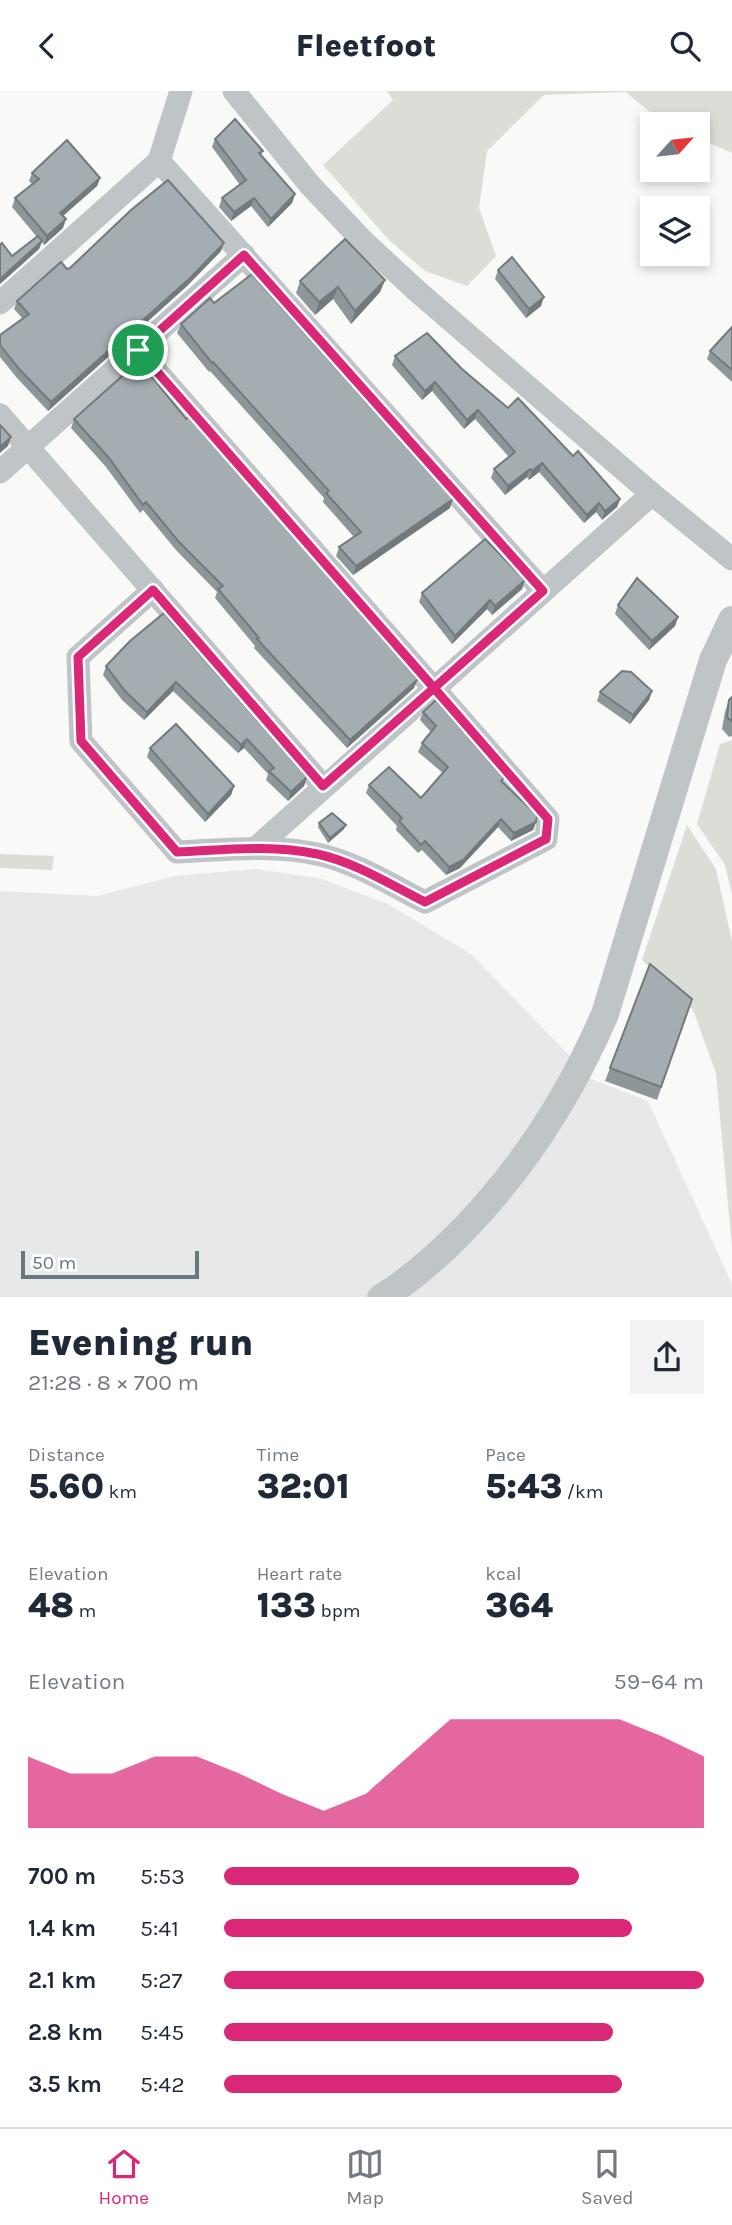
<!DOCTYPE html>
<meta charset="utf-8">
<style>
body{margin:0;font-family:Karla,sans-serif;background:#f2f2f3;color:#1f2937;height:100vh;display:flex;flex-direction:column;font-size:26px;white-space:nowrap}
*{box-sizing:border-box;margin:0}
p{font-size:23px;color:#747a83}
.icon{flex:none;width:38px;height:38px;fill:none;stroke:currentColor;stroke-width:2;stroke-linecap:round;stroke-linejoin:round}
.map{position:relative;height:1206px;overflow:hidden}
.drawer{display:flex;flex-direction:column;background:#fff;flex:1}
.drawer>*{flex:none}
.needle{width:46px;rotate:63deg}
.buttons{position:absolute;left:640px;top:21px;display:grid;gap:14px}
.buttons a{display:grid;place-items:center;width:70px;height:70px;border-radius:0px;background:#fff;box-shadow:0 4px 10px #0003;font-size:35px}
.scale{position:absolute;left:21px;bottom:18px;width:178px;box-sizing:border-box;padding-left:7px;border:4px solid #677880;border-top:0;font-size:19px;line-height:24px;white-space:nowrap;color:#677880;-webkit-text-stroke:5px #fff;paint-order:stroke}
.pin{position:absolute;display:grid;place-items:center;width:60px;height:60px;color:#fff;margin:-30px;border:4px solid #fff;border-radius:50%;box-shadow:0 2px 7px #0007}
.round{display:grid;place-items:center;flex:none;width:74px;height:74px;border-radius:0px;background:#f2f2f3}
.summary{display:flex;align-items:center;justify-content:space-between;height:119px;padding:0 28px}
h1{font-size:38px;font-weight:800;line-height:52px}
.metrics{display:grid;grid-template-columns:repeat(3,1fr);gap:10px;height:119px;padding:7px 28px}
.metrics div{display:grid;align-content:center}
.metrics b{font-size:35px;font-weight:800}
.metrics small{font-size:19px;font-weight:400}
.metrics p{font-size:19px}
.chart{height:196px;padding:14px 28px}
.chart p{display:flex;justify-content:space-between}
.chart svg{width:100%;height:126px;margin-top:7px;fill:#db2777;opacity:.7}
ul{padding:0 28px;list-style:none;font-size:23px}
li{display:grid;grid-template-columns:112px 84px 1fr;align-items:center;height:52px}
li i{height:18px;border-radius:9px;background:#db2777}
header{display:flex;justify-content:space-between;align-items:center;height:91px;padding:0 28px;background:#fff;font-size:32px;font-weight:800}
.tab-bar{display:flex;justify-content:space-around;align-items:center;height:98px;border-top:2px solid #e0e1e3;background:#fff;font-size:19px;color:#747a83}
.tab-bar a{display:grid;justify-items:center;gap:4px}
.tab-bar .active{color:#db2777}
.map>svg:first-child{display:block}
.built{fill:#e7e9e8}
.green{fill:#daded7}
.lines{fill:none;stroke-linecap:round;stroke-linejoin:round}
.minor{stroke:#bfc4c7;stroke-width:23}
.tertiary{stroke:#bfc4c7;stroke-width:28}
.wall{fill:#8d9699}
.shaded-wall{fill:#737a7d}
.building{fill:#a4aeb2;stroke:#737a7d;stroke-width:2}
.route-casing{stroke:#fff;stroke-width:14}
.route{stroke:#db2777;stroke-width:9}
</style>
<header><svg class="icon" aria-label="back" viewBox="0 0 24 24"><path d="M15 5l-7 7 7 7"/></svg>Fleetfoot<svg class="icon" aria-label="search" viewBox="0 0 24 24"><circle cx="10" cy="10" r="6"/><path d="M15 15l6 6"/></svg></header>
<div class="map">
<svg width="732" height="1207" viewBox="0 0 732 1207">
<rect width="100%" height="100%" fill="#f9f9f8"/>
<!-- built -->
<path class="built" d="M 255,778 L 319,787 L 388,813 L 471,863 L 592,988 L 648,1010 L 732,1193 L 732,1206 L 0,1206 L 0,800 L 98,805 L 174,785 Z"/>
<!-- green -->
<g class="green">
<path d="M 387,0 L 732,0 L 732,62 L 698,47 L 698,33 L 667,33 L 660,30 L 626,1 L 544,4 L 487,60 L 479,117 L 496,165 L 467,195 L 425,180 L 388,148 L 323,74 L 393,9 Z"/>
<path d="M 732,649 L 732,804 L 725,774 L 697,733 L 720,653 Z"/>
<path d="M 687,734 L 716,778 L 732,850 L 732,1157 L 716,982 L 693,919 L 642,869 Z"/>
<path d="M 0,763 L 54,765 L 52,779 L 0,777 Z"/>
</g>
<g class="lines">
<!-- minor -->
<g class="minor">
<path d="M 234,0 L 310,94 L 363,150 L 417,200 L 652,403 L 732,468"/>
<path d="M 159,70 L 543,500"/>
<path d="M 0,212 L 159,70 L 181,0"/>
<path d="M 138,259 L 548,728 L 546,748 L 425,811 C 391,794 355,771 317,763 C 272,753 223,759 177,761 L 81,650 L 78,566 L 153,499"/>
<path d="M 0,324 L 323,695"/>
<path d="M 0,381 L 244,164"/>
<path d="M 256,757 L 652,403"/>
</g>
<!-- tertiary -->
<path class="tertiary" d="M 381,1207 C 406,1192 428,1173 449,1153 C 516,1088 568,1009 605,923 L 713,569 L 732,529"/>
</g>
<!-- wall -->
<g class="wall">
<path d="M 215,48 L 263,60 L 261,64 L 295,103 L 292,112 L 268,136 L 251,115 L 231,130 L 219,116 L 222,107 L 240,94 L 212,56 Z"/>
<path d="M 32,82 L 100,87 L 97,95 L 63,125 L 63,137 L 44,154 L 42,151 L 39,158 L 0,193 L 12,165 L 37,146 L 12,116 L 15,107 L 32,93 L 29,90 Z"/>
<path d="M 221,160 L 187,195 L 48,320 L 17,287 L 0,266 L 0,244 L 23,228 L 14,218 L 17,210 L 67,178 Z"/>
<path d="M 498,179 L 541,215 L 526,227 L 495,188 Z"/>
<path d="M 385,189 L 380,201 L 351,233 L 333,208 L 315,224 L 296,202 L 300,190 Z"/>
<path d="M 214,212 L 450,417 L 353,484 L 336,465 L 339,456 L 354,446 L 323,411 L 324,407 L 210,280 L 209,281 L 177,242 L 181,233 Z"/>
<path d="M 732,236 L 732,291 L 707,268 L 710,260 Z"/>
<path d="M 395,265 L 462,278 L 508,317 L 573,365 L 620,408 L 617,416 L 602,429 L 596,421 L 584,432 L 539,381 L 529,389 L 527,386 L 505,404 L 491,387 L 494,378 L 509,366 L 475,328 L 464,338 L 432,300 L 422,309 L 392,274 Z"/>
<path d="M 74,328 L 186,328 L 414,597 L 347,657 L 254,557 L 255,555 L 215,507 L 217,501 L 176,459 L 143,419 L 140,422 L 106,376 L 71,337 Z"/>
<path d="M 525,489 L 522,498 L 492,524 L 487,518 L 452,553 L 419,511 L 422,502 Z"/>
<path d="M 618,514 L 678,526 L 675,535 L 649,559 L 615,523 Z"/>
<path d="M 130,550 L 307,686 L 304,695 L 288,710 L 266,689 L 268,683 L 244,657 L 238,662 L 173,600 L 144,629 L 122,609 L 103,584 L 106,575 Z"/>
<path d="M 652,600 L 649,609 L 630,633 L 597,610 L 600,601 Z"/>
<path d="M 732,606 L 732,645 L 729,646 L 722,638 L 725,621 L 729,609 Z"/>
<path d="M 423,621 L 502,692 L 536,731 L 533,739 L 511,750 L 498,736 L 460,777 L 446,784 L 422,759 L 418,762 L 396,739 L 397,735 L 366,702 L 369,694 L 421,707 L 443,682 L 418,661 L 422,652 L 431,641 L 420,629 Z"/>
<path d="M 150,657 L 234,695 L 231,704 L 205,731 L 147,666 Z"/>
<path d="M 319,732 L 344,738 L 328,752 L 318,736 Z"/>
<path d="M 650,873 L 692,908 L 657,1009 L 605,990 Z"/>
</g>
<!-- shaded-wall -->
<g class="shaded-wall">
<path d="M 100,87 L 97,95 L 57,130 L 60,122 Z"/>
<path d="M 295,103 L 292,112 L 268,136 L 271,128 Z"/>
<path d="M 254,107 L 251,115 L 231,130 L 234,121 Z"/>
<path d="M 66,128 L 63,137 L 44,154 L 47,145 Z"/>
<path d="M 42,150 L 39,158 L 0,193 L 0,188 Z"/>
<path d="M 224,152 L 221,160 L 187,195 L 48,320 L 51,311 Z"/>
<path d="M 385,189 L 380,201 L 351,233 L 355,220 Z"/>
<path d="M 338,196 L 333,208 L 315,224 L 319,211 Z"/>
<path d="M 544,206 L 541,215 L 526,227 L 529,218 Z"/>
<path d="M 435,291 L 432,300 L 422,309 L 425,300 Z"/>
<path d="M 478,319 L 475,328 L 464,338 L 467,329 Z"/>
<path d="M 11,346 L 8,355 L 0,362 L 0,356 Z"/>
<path d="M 542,372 L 539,381 L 529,389 L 532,380 Z"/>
<path d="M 530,378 L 527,386 L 505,404 L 508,395 Z"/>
<path d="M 453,408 L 450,417 L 353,484 L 356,475 Z"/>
<path d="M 620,408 L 617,416 L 602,429 L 605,420 Z"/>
<path d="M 599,412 L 596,421 L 584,432 L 587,424 Z"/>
<path d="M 525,489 L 522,498 L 492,524 L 495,515 Z"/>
<path d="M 490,509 L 487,518 L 452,553 L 455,545 Z"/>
<path d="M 678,526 L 675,535 L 649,559 L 652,550 Z"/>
<path d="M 418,588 L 414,597 L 347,657 L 350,649 Z"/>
<path d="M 176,591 L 173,600 L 144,629 L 147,621 Z"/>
<path d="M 652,600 L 649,609 L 630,633 L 633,624 Z"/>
<path d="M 247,648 L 244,657 L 238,662 L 241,654 Z"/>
<path d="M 307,686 L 304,695 L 288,710 L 291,701 Z"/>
<path d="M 234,695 L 231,704 L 205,731 L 208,723 Z"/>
<path d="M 501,728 L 498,736 L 460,777 L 446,784 L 449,776 Z"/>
<path d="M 536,731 L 533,739 L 511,750 L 514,742 Z"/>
<path d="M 346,734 L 344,738 L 328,752 L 330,747 Z"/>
</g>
<!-- building -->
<g class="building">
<path d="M 235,28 L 263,60 L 259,62 L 295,103 L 271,128 L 254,107 L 234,121 L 222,107 L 246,89 L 215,48 Z"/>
<path d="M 67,49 L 100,87 L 60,122 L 66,128 L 47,145 L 15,107 L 39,88 L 32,82 Z"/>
<path d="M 168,89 L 224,152 L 190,187 L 51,311 L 20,279 L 0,254 L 0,244 L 29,223 L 17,210 L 61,171 L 67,178 L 70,177 L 131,119 Z"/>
<path d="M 38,145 L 42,150 L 0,188 L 0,154 L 2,152 L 12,165 Z"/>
<path d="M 345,148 L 385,189 L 355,220 L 338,196 L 319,211 L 300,190 Z"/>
<path d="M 512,166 L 544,206 L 529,218 L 498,179 Z"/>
<path d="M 252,183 L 453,408 L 356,475 L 339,456 L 361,441 L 326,402 L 329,400 L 213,271 L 212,272 L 181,233 L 210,207 L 214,212 Z"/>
<path d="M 732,236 L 732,279 L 710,260 Z"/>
<path d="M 427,242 L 462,278 L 508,317 L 518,307 L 573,365 L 578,360 L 620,408 L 605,420 L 599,412 L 587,424 L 542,372 L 532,380 L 530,378 L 508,395 L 494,378 L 515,361 L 478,319 L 467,329 L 435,291 L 425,300 L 395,265 Z"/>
<path d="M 139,270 L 186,328 L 189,326 L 418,588 L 350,649 L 257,548 L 259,547 L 218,498 L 223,495 L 179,451 L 146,411 L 143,414 L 109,367 L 74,328 Z"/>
<path d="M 0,334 L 11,346 L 0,356 Z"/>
<path d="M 485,448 L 525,489 L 495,515 L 490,509 L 455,545 L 422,502 Z"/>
<path d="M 637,487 L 678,526 L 652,550 L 618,514 Z"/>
<path d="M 164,522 L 307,686 L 291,701 L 269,680 L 274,677 L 247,648 L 241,654 L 176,591 L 147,621 L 125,600 L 106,575 L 130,550 Z"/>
<path d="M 622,580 L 631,581 L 652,600 L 633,624 L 600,601 Z"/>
<path d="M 732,606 L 732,631 L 727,626 L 729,609 Z"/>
<path d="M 436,609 L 504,687 L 501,690 L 537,724 L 536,731 L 514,742 L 501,728 L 463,769 L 449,776 L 425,750 L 421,754 L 399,730 L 402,727 L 369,694 L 389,676 L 421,707 L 448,676 L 422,652 L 436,635 L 423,621 Z"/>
<path d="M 176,633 L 234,695 L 208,723 L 150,657 Z"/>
<path d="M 332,722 L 346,734 L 330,747 L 319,732 Z"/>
<path d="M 650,873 L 692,908 L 661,996 L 610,977 Z"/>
</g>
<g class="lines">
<!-- route casing -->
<g class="route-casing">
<path id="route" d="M 138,259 L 434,597 L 323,695 L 153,499 L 78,566 L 81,650 L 177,761 C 223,759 272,753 317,763 C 355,771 391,794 425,811 L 546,748 L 548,728 L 434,597 L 543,500 L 244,164 L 138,259"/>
</g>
<!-- route -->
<use href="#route" class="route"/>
</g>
</svg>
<div class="buttons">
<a><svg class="needle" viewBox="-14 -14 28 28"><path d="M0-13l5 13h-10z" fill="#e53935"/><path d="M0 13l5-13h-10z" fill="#747a83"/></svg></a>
<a><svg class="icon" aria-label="layers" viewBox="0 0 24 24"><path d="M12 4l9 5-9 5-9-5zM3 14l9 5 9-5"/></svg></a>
</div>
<div class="scale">50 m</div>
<div class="pin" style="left:138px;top:259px;background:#1e9e55"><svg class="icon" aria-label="arrive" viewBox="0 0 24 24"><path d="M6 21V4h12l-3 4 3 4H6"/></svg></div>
</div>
<section class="drawer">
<div class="summary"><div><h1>Evening run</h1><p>21:28 · 8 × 700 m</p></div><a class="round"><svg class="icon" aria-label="share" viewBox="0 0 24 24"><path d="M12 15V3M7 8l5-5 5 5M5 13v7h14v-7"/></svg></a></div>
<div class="metrics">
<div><p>Distance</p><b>5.60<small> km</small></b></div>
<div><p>Time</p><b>32:01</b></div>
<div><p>Pace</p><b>5:43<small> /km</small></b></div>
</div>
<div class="metrics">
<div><p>Elevation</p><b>48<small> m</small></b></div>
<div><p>Heart rate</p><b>133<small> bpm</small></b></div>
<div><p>kcal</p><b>364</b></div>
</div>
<div class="chart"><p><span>Elevation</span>59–64 m</p>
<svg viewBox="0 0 160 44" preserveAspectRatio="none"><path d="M0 44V19L10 25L20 25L30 19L40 19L50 25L60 32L70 38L80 32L90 19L100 6L110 6L120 6L130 6L140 6L150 12L160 19V44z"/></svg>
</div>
<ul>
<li><b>700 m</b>5:53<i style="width:74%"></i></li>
<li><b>1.4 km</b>5:41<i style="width:85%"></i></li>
<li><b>2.1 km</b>5:27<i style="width:100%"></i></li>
<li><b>2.8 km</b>5:45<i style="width:81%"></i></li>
<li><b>3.5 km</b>5:42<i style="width:83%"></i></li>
</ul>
</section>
<nav class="tab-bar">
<a class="active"><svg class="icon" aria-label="home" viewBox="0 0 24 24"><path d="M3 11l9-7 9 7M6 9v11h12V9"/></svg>Home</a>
<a><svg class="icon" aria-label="map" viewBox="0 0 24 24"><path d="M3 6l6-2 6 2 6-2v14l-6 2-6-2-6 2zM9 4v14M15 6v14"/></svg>Map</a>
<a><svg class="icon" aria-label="saved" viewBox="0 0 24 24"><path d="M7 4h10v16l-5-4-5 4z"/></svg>Saved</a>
</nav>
